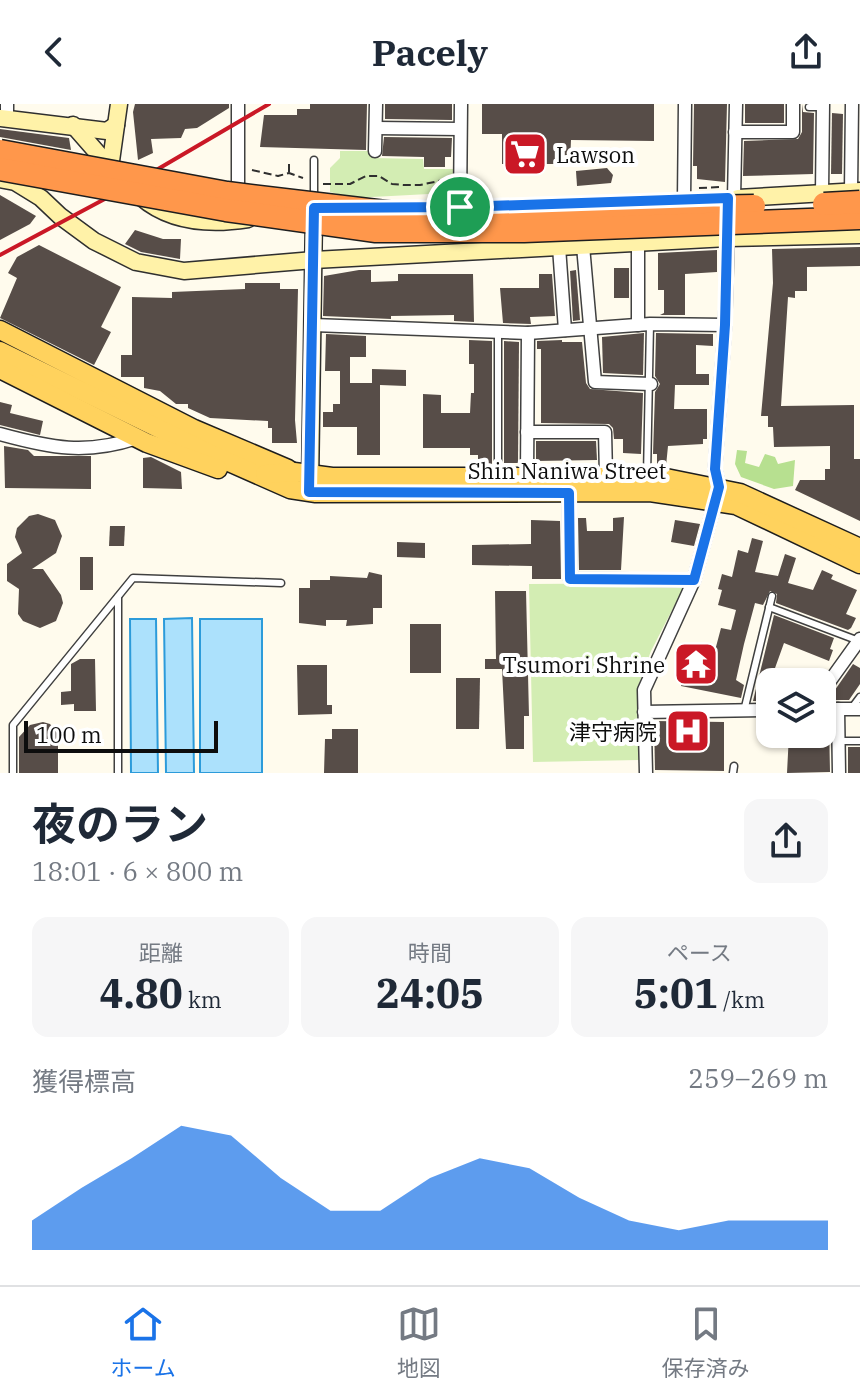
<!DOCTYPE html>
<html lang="ja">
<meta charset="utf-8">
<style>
body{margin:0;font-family:"IBM Plex Serif","Noto Sans JP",serif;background:#f6f6f7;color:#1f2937;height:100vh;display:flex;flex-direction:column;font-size:30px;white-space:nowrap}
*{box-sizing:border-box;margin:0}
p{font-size:26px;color:#747a83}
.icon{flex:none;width:44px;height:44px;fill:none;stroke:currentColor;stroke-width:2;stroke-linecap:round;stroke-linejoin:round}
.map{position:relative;height:669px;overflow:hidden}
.panel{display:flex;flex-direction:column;background:#fff;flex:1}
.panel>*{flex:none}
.fabs{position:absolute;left:756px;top:564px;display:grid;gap:16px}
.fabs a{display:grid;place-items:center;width:80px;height:80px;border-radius:16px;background:#fff;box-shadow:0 2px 6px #0004;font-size:40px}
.scale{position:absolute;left:24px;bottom:20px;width:194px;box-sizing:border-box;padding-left:8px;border:4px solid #0d0d0d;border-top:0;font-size:22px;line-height:28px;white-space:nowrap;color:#0d0d0d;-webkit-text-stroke:6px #fff;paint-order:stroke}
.pin{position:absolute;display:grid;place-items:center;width:68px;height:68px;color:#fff;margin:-34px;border:4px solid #fff;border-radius:50%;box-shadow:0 2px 8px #0007}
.round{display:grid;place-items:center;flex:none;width:84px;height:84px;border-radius:16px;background:#f6f6f7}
.headline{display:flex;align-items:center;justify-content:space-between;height:136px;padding:0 32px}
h1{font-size:44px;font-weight:700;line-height:60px}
.metrics{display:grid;grid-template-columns:repeat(3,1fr);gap:12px;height:136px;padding:8px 32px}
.metrics div{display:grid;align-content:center;border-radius:16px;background:#f6f6f7;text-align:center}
.metrics b{font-size:40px;font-weight:700}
.metrics small{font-size:22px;font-weight:400}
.metrics p{font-size:22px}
.chart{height:224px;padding:16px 32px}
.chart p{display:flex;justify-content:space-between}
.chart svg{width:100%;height:144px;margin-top:8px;fill:#1a73e8;opacity:.7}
header{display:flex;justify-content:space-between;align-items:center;height:104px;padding:0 32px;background:#fff;font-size:36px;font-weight:700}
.tabs{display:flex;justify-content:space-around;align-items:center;height:112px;border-top:2px solid #e0e1e3;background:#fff;font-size:22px;color:#747a83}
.tabs a{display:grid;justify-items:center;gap:4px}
.tabs .on{color:#1a73e8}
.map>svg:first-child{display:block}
.green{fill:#d3edb3}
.forest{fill:#b7e090}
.water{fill:#ace1fc;stroke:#2c9bda;stroke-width:2}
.building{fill:#574d48}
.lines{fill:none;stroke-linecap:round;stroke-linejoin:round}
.lane-casing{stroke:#404040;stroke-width:9}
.street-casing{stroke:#404040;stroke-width:15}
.secondary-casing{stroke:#2f2f2f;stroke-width:19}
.primary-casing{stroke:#1e1e1e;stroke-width:21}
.path{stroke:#2f2f2f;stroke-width:2;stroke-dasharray:8 4;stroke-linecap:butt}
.lane{stroke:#fff;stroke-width:6}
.street{stroke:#fff;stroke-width:12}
.secondary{stroke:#fff2a8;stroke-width:16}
.primary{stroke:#ffd25d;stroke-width:18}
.rail{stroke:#ca1826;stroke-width:4}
.highway-bridge-casing{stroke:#1e1e1e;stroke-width:25;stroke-linecap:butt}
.highway-bridge{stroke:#ff974b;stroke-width:22}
.route-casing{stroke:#fff;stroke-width:16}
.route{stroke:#1a73e8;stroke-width:10}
.labels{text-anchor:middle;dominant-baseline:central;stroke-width:8;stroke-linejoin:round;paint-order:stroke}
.poi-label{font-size:22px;fill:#0d0d0d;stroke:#fff;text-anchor:end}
.street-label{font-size:22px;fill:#0d0d0d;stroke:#fff}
</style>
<header><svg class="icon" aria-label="back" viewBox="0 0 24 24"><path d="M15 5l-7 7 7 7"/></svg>Pacely<svg class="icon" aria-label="share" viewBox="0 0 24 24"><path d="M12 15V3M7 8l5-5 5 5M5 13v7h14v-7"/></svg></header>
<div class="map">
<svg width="860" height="669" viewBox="0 0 860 669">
<rect width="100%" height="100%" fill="#fffbed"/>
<!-- green -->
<g class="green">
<path d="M 340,47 L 372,47 L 373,54 L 423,55 L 424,65 L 454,65 L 453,84 L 448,89 L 353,94 L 330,88 L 330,64 L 340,54 Z"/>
<path d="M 686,479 L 651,547 L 637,585 L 639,656 L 533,658 L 529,480 Z"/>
</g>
<!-- forest -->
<path class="forest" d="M 737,346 L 747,347 L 745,359 L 759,363 L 765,350 L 775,353 L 778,360 L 795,356 L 793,382 L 774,385 L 741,373 L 735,360 Z"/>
<!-- water -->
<g class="water">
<path d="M 192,514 L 194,669 L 166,669 L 164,515 Z"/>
<path d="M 130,515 L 156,515 L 158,669 L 131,669 Z"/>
<rect x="200" y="515" width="62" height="154"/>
</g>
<!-- building -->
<g class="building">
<path d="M 135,0 L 229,0 L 229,4 L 197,24 L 185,25 L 181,34 L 151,35 L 153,49 L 138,56 L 133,8 Z"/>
<path d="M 310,0 L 367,0 L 366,46 L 260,43 L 264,11 L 297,11 L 297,5 L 310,5 Z"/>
<path d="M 385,0 L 452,0 L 452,16 L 385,15 Z"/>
<path d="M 482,0 L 654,0 L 654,37 L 571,36 L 570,60 L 502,60 L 502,30 L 482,30 Z"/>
<path d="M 694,0 L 727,0 L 725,78 L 697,75 L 697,62 L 693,62 Z"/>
<rect x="745" y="0" width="39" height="19"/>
<path d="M 802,0 L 803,8 L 814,9 L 813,70 L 743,72 L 744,37 L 798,35 L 802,28 Z"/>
<path d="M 832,9 L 843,10 L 842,70 L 831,70 Z"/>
<path d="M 0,25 L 69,34 L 71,46 L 0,33 Z"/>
<path d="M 384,33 L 452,34 L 451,53 L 445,53 L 445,63 L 424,63 L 424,53 L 382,52 Z"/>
<path d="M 607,64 L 613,71 L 611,79 L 577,82 L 576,67 Z"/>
<path d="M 0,91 L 36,112 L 30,120 L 0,136 Z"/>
<path d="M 135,126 L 163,135 L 181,135 L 180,155 L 141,148 L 125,140 Z"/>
<path d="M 39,141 L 121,183 L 101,223 L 111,228 L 94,261 L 0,214 L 17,174 L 8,169 L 17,153 Z"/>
<path d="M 860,143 L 860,162 L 807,163 L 807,187 L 795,187 L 795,194 L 788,193 L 781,302 L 854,301 L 854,355 L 860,355 L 860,417 L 795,386 L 800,376 L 825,376 L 825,365 L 830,365 L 830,342 L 774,343 L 773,323 L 768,323 L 768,312 L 761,312 L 773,179 L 772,145 Z"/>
<path d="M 717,146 L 717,168 L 685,170 L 685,211 L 660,211 L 664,209 L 664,186 L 658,186 L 658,149 Z"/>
<rect x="614" y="164" width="15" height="30"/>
<path d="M 359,166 L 371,166 L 371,178 L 398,177 L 398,170 L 473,170 L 474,218 L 454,217 L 454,211 L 391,212 L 391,215 L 323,212 L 324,172 Z"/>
<path d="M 576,166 L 580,216 L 573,217 L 570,167 Z"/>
<path d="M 539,170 L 552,170 L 555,212 L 530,213 L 531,220 L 503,219 L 500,184 L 539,184 Z"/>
<path d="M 245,179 L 280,179 L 280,185 L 298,185 L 295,316 L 297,339 L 272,339 L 272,324 L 268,324 L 268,317 L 210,314 L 188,304 L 188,300 L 176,300 L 160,287 L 144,284 L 144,273 L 121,273 L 121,251 L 132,251 L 132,193 L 172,194 L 172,188 L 245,185 Z"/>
<path d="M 644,229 L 643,271 L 603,269 L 602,233 Z"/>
<path d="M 656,229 L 713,230 L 713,242 L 696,241 L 696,270 L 709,270 L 709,281 L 675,281 L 674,305 L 707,305 L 707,335 L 703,335 L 703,340 L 668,342 L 666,362 L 657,361 L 657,350 L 653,350 L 655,288 L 660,280 L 655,272 Z"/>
<path d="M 326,230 L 366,232 L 366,253 L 350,253 L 350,279 L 372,279 L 372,265 L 406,266 L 406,282 L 380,281 L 380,351 L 357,351 L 357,323 L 323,323 L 323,308 L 333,308 L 333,300 L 340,300 L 340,267 L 325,267 Z"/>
<path d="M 469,236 L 492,237 L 492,361 L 478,361 L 478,351 L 470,351 L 470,344 L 423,344 L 423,290 L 441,291 L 441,309 L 470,309 L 471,289 L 474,289 L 474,260 L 469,260 Z"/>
<path d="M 562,236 L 562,238 L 582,238 L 586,279 L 590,285 L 643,289 L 641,350 L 623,349 L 623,335 L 614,335 L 613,324 L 609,320 L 541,319 L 541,245 L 537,245 L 537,237 Z"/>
<path d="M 504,237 L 519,238 L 518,359 L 504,359 Z"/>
<path d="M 0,298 L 12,301 L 10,309 L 43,317 L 40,331 L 0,321 Z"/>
<path d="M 536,337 L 596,337 L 597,356 L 536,357 Z"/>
<path d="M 4,342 L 28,346 L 34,352 L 91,352 L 91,385 L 5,384 Z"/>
<path d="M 151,353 L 181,368 L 182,385 L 143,384 L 143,354 Z"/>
<path d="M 38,410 L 55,416 L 62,432 L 56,449 L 32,465 L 43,465 L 61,491 L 63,499 L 56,517 L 40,524 L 23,517 L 18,510 L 19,485 L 7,477 L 7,460 L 22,449 L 15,433 L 17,424 L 29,412 Z"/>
<path d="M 624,413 L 621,466 L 579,466 L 578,414 L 586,414 L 587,427 L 613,427 L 613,414 Z"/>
<path d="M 531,416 L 560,417 L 561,475 L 532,475 L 532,462 L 472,461 L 472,441 L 531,440 Z"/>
<path d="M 675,416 L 700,420 L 694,442 L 671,438 Z"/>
<path d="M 110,422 L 125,422 L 124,442 L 109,442 Z"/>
<path d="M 752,434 L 763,437 L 755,468 L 778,472 L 785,450 L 796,454 L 788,479 L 813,486 L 822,466 L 833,471 L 831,475 L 857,486 L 846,510 L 856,514 L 851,524 L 848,526 L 776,499 L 777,490 L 770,487 L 763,501 L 755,499 L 744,540 L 736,576 L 744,581 L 741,594 L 681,582 L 686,552 L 693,554 L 694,548 L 713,554 L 721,524 L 731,526 L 736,506 L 718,501 L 722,486 L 718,485 L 722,470 L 732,473 L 738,446 L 748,449 Z"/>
<path d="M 397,438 L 425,439 L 425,454 L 397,453 Z"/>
<rect x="80" y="453" width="13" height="33"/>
<path d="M 369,468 L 382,471 L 382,504 L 373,504 L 373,520 L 346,522 L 347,516 L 326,516 L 326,522 L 299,519 L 299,484 L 310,484 L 310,476 L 330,476 L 330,472 L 367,474 Z"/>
<path d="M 495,487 L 526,487 L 529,612 L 524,612 L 524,645 L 506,645 L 502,565 L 485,565 L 485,555 L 496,555 Z"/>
<path d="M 774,511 L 834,534 L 830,545 L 833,546 L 829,557 L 784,539 L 770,578 L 767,597 L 753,597 Z"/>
<rect x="410" y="520" width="31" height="49"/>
<path d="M 80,555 L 95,555 L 96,607 L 74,607 L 74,600 L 61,601 L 61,588 L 71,587 L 71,560 Z"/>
<path d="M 853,560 L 860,564 L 860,580 L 849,596 L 828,596 Z"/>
<path d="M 297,561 L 327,561 L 327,601 L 332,601 L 332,610 L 298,611 Z"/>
<path d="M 456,574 L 480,574 L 479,625 L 456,625 Z"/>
<path d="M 654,617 L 724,618 L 724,667 L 655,666 Z"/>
<path d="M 43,618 L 50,620 L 58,630 L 58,669 L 19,669 L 19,633 L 30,621 Z"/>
<path d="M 822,618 L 829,618 L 830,668 L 787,669 L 789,630 L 822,630 Z"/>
<path d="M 332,625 L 358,625 L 358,669 L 324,669 L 325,635 L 332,635 Z"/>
<rect x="848" y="643" width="12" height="26"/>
</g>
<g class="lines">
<!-- lane casing -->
<g class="lane-casing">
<g id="lane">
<path d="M 809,3 L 823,3"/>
<path d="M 314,97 L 314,56"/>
<path d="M 498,228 L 498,372"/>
<path d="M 647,372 L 650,220"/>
<path d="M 769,503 L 859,537"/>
<path d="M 851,605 L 860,593"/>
<path d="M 744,607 L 772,492"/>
<path d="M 838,637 L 860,637"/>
<path d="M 13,669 L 13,621 L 133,474 L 281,479"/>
<path d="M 118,669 L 118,493"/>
<path d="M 733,669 L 734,662"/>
</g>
</g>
<!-- street casing -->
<g class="street-casing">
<g id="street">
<path d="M 238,0 L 238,93"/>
<path d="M 7,15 L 7,0"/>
<path d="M 376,24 L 460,25"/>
<path d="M 735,28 L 793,28 L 793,0"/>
<path d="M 375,47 L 376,0"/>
<path d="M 851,87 L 852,0"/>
<path d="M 822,89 L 823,0"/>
<path d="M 734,94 L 736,0"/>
<path d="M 684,96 L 685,0"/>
<path d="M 460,103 L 461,0"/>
<path d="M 583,142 L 595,278 L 651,280"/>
<path d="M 559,143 L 565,226"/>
<path d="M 313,221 L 528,229 L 650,220 L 725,221"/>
<path d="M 638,221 L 638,139"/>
<path d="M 527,328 L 605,328 L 606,371"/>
<path d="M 0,330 C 51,344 86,351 137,334"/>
<path d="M 527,371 L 528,229"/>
<path d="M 569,389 L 570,475 L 694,476"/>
<path d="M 822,588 L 860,535"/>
<path d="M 822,605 L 860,605"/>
<path d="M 838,605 L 839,669"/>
<path d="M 644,608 L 770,606"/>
<path d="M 646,669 L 644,586 L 694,476 L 719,383 L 715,365 L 725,221 L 728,127"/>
</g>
</g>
<!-- secondary casing -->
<g class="secondary-casing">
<g id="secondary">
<path d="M 0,14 L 107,27 L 116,21"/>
<path d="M 73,21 L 115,69"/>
<path d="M 110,64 L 119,0"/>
<path d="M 0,75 L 15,78 L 41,94 L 60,112 L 94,137 L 136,158 L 184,167 L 314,156 L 728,134 L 860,131"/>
<path d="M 141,93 C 171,119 210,121 248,115"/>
<path d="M 738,94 L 860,87"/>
<path d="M 310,382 L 314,109"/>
</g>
</g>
<!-- primary casing -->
<g class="primary-casing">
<g id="primary">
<path d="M 0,226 L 194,325 L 288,365"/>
<path d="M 0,247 L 213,351 L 290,385 L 316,389 L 650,388 L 736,401 L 860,460"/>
<path d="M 0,265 L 147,339 L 218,365"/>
<path d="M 265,370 L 294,368 L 332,373 L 661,373 L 740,389 L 860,444"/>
</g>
</g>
<!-- path -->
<g class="path">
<path d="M 289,60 L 289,68"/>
<path d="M 252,66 L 278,72 L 289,69 L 303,74"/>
<path d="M 323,80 L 350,80 L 366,72 L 379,72 L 392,80 L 404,81 L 420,81 L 448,75"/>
<path d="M 699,84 L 721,83"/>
</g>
<!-- lane -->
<use href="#lane" class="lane"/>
<!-- street -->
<use href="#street" class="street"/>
<!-- secondary -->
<use href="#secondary" class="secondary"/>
<!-- primary -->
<use href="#primary" class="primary"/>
<!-- rail -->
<path class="rail" d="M 0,151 L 129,82 L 269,0"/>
<!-- highway-bridge casing -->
<g class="highway-bridge-casing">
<g id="highway-bridge">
<path d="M 0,47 L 227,89 L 394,109 L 754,102"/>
<path d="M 0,65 L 226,106 L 376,127 L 524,127 L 860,114"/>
<path d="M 824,100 L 860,98"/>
</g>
</g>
<!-- highway-bridge -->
<use href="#highway-bridge" class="highway-bridge"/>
</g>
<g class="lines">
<!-- route casing -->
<g class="route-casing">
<path id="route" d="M 728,94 L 725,221 L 715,365 L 719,383 L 694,476 L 570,475 L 569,389 L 309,388 L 314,104 L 460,103 Z"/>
</g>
<!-- route -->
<use href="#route" class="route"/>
</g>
<!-- icons -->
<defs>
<g id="supermarket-square" transform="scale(2.3)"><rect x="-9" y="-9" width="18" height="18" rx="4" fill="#ca1826" stroke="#fff"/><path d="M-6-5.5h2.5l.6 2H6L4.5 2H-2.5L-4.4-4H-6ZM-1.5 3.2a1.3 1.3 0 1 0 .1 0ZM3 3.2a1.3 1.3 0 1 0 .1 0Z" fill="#fff"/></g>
<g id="temple-square" transform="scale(2.3)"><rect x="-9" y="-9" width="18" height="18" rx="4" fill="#ca1826" stroke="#fff"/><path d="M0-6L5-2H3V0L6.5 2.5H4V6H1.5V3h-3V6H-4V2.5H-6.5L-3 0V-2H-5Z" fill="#fff"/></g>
<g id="hospital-square" transform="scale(2.3)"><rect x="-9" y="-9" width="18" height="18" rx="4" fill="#ca1826" stroke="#fff"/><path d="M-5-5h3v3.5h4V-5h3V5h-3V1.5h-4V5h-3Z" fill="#fff"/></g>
</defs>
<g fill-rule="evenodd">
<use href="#supermarket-square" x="525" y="50"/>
<use href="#temple-square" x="696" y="560"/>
<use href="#hospital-square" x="688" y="627"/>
</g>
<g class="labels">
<!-- poi labels -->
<g class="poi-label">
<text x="556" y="50" text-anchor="start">Lawson</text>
<text x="665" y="560">Tsumori Shrine</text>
<text x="657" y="627">津守病院</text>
</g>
<!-- street labels -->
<g class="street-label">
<text x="567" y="366">Shin Naniwa Street</text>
</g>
</g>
</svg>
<div class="fabs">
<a><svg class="icon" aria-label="layers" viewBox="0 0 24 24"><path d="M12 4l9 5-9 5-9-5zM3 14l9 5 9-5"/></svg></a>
</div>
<div class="scale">100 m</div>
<div class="pin" style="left:460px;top:103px;background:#1e9e55"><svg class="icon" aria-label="arrive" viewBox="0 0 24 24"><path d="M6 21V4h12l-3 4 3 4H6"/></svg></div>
</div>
<section class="panel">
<div class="headline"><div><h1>夜のラン</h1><p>18:01 · 6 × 800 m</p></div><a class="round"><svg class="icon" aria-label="share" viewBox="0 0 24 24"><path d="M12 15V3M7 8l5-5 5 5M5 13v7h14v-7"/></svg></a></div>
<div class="metrics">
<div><p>距離</p><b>4.80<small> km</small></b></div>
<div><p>時間</p><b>24:05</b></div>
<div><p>ペース</p><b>5:01<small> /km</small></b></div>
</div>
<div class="chart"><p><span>獲得標高</span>259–269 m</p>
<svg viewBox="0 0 160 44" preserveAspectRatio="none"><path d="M0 44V35L10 25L20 16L30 6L40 9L50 22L60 32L70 32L80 22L90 16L100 19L110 28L120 35L130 38L140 35L150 35L160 35V44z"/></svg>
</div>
</section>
<nav class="tabs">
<a class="on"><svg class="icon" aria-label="home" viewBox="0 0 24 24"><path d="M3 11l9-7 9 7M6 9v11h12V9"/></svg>ホーム</a>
<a><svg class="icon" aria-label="map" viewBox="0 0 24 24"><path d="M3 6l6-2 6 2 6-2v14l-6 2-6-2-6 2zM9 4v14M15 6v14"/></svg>地図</a>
<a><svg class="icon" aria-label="saved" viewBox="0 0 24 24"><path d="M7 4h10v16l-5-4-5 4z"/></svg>保存済み</a>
</nav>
